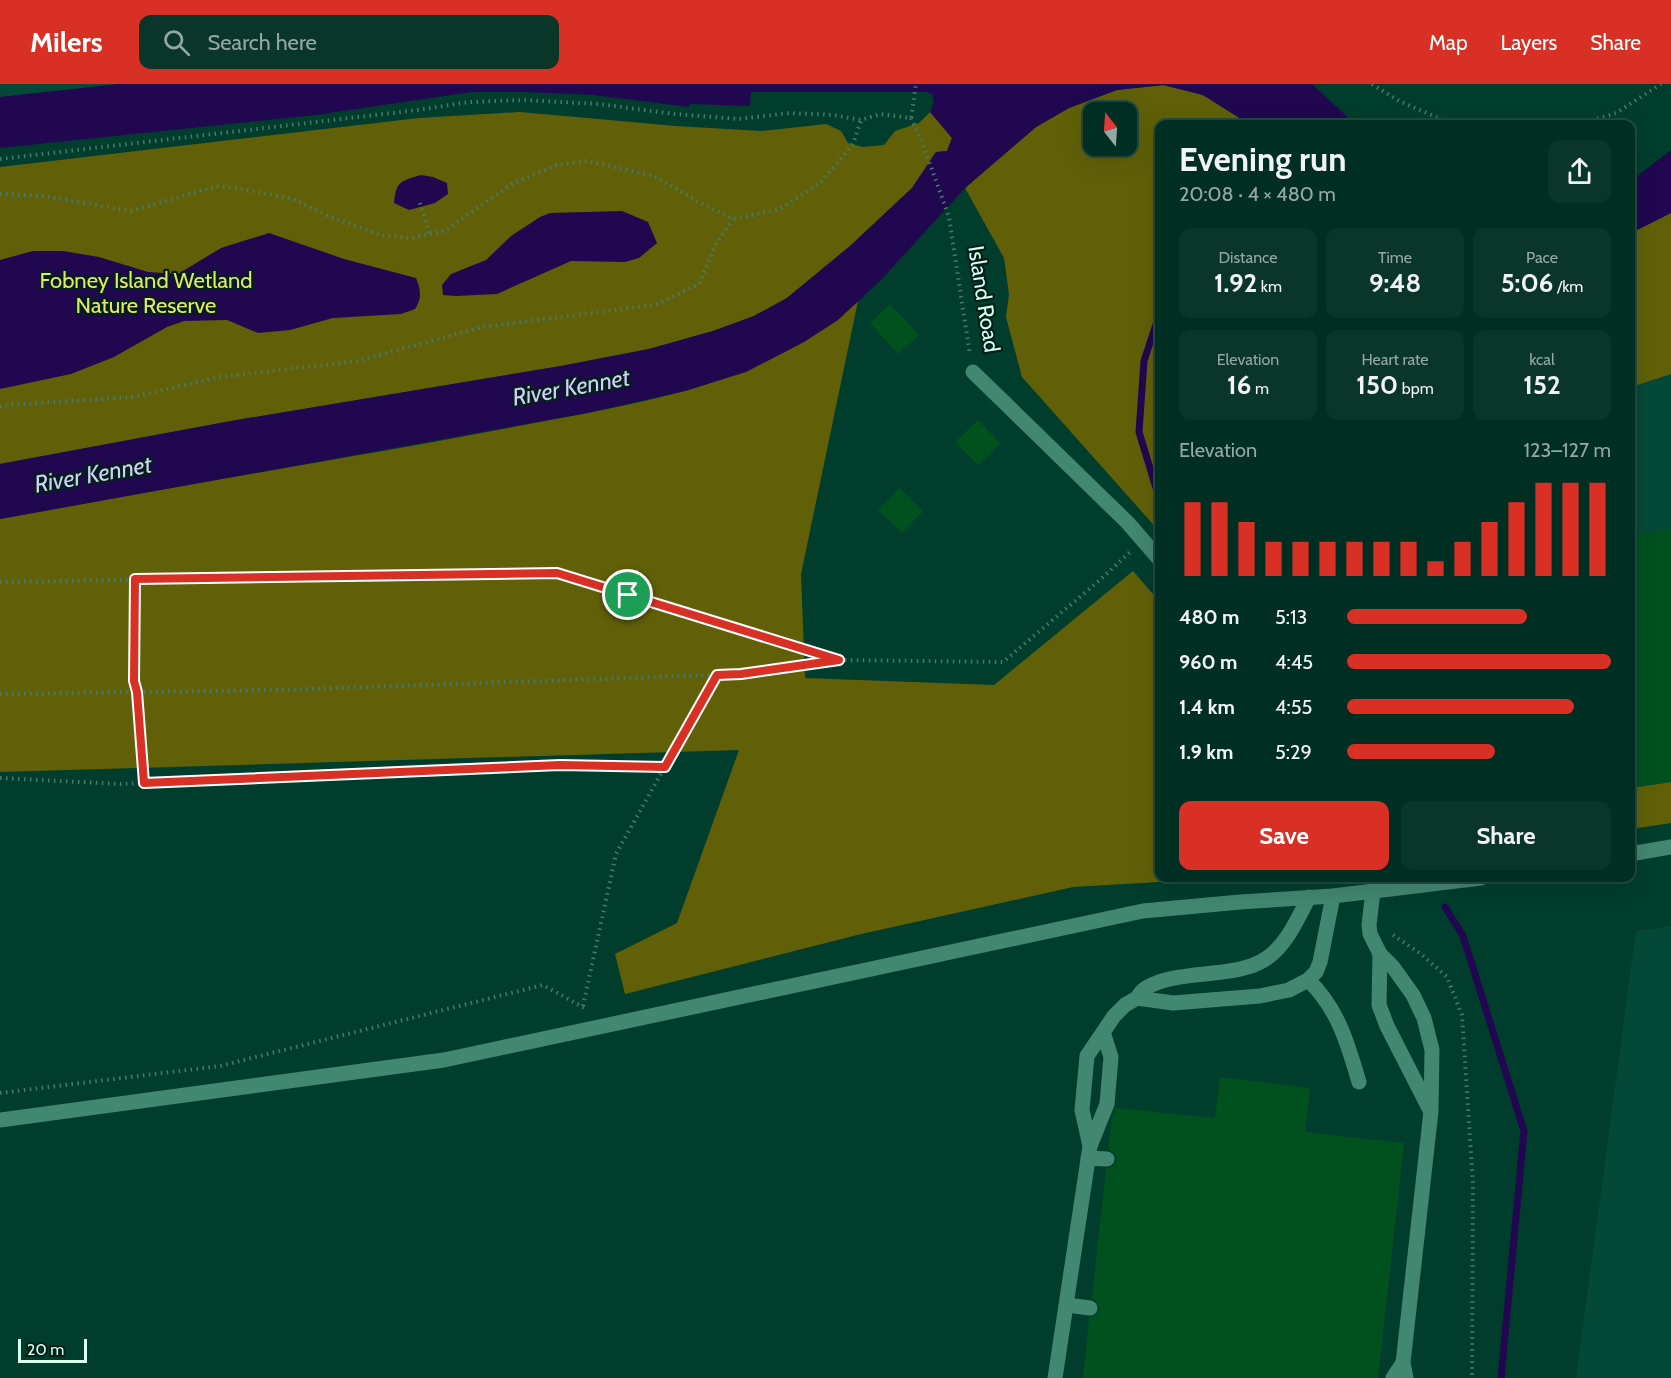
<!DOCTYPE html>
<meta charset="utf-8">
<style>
body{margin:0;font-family:Cabin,sans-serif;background:#0a362a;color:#f1f3f6;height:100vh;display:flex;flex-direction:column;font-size:22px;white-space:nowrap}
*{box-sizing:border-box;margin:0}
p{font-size:20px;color:#95a8a5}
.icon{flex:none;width:33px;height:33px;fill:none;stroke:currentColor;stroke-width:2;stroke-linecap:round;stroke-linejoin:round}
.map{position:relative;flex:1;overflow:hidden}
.drawer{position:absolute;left:1155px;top:36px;width:480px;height:762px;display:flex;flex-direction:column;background:#002e22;border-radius:12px;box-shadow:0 6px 24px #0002,0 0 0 2px #224a40}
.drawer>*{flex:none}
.needle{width:39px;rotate:343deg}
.buttons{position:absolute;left:1083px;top:18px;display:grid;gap:12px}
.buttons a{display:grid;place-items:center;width:54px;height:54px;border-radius:12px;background:#002e22;box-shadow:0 6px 24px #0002,0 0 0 2px #224a40;font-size:30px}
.scale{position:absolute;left:18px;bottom:15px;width:69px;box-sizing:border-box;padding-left:6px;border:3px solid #d9feef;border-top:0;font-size:16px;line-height:21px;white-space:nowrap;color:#d9feef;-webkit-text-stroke:4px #012017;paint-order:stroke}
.pin{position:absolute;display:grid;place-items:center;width:51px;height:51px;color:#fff;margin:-26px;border:3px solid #fff;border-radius:50%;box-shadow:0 2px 6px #0007}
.round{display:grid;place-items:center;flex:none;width:63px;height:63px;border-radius:12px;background:#0a362a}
.head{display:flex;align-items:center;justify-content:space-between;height:102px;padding:0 24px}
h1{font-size:33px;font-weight:800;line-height:45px}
.figures{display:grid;grid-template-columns:repeat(3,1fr);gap:9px;height:102px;padding:6px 24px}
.figures div{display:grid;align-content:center;border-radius:12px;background:#0a362a;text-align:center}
.figures b{font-size:26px;font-weight:800}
.figures small{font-size:16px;font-weight:400}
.figures p{font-size:16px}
.chart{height:168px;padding:12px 24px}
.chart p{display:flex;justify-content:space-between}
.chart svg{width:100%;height:108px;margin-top:6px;stroke:#d93025;stroke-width:6}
.button{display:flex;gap:12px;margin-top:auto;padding:12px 24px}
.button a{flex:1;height:69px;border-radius:12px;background:#d93025;color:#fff;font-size:24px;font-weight:800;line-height:69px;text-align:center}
.button a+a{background:#0a362a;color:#f1f3f6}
ul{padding:0 24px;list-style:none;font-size:20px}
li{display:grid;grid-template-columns:96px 72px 1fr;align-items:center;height:45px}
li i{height:15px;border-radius:8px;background:#d93025}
header{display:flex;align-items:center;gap:36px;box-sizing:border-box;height:84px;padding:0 30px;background:#d93025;color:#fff}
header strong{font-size:28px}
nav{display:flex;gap:33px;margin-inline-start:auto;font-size:21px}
.search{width:420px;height:54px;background:#0a362a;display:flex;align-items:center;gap:15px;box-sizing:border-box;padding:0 21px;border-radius:12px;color:#95a8a5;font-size:22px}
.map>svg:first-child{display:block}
.built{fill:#044937}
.green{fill:#616009;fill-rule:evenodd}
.water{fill:#200750}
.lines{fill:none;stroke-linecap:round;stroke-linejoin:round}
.stream{stroke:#200750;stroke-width:7}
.building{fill:#01511f}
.path{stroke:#477c6c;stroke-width:4;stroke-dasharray:1.5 4.5;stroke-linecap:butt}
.minor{stroke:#428770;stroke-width:15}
.route-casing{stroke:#fff;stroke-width:12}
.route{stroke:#d93025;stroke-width:8}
.labels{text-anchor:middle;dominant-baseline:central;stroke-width:4.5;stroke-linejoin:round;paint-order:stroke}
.park-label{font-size:22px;fill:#e6e667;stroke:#012017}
.street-label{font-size:22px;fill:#d9feef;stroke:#012017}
.water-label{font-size:24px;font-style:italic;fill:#d3cffb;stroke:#012017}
</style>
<header>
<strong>Milers</strong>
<div class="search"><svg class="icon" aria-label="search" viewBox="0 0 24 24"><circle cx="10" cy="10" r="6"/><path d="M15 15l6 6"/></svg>Search here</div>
<nav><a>Map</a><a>Layers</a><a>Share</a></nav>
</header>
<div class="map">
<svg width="1671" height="1294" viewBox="0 0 1671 1294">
<rect width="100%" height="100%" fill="#003d2d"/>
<!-- built -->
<g class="built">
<path d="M 0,0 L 119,0 L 0,13 Z"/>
<path d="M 1671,288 L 1671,725 L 1631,730 L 1631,303 Z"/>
<path d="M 1671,842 L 1671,1294 L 1576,1294 L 1636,847 Z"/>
</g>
<!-- green -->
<g class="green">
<path d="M 1164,1 L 1203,11 L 1249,40 L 1160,40 L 1159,447 L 1022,293 L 1006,233 L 1009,210 L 1004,174 L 965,104 L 1036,43 L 1069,24 L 1117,6 ZM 1094,28 L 1126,28 L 1126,62 L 1094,62 Z"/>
<path d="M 520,28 L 676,42 L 761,47 L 826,40 L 841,47 L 848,59 L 863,63 L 884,61 L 895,47 L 919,39 L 930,28 L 952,54 L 947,67 L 936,68 L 912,104 L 850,162 L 787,214 L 754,232 L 713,247 L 649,265 L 561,282 L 231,337 L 0,380 L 0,83 L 419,34 Z"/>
<path d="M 1671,129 L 1671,290 L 1631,303 L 1631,149 Z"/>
<path d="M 858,217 L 801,490 L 805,594 L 994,601 L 1133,487 L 1159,517 L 1160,794 L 1228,794 L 1073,803 L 857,851 L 625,910 L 615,870 L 677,839 L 739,666 L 0,688 L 0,435 C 116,414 232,393 348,373 C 413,362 476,350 540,338 C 652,317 771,297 858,217 Z"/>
<path d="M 1671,698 L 1671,739 L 1631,745 L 1631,704 Z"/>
</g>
<!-- water -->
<g class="water">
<path d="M 119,0 L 1312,0 L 1355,40 L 1249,40 L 1203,11 L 1163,1 L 1117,6 L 1069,24 L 1036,43 L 965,104 L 881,196 L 838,236 L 804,258 L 746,288 L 685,307 L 587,329 L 0,435 L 0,380 L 231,337 L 561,282 L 649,265 L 713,247 L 754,232 L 787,214 L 850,162 L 912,104 L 936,68 L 947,67 L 952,54 L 930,28 L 934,18 L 932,10 L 927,8 L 751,8 L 750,22 L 690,20 L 689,23 L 593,11 L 527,8 L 471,8 L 316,31 L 0,64 L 0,13 Z"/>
<path d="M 1671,66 L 1671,129 L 1631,149 L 1631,97 Z"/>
<path d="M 421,91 L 433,93 L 447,99 L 448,110 L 435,119 L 409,126 L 394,119 C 396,97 401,97 421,91 Z"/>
<path d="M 622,127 L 648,138 L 657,159 L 639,174 L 625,178 L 571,177 L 497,210 L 456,212 L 443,211 L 442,201 L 451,190 L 486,176 L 511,152 L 540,133 L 550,129 Z"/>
<path d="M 269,149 L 344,175 L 416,194 C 421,206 422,214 415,225 L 401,230 L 333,234 L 290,246 L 258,249 L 227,236 L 184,237 L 167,243 L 114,273 L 71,290 L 0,305 L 0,176 L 33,167 L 63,167 L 99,173 L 148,188 L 178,190 L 221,164 Z"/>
</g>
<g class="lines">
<!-- stream -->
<g class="stream">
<path d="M 1160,228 L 1144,277 L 1139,348 L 1160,417"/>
<path d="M 1445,823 L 1463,852 L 1524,1047 L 1501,1294"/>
</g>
</g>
<!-- building -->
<g class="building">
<path d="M 890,220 L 919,251 L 898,270 L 870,239 Z"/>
<path d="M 978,336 L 1000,359 L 978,381 L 955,358 Z"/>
<path d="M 899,404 L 923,427 L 902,449 L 878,426 Z"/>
<path d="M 1671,445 L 1671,698 L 1630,704 L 1630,451 Z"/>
<path d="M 1220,993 L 1310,1004 L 1305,1048 L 1404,1059 L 1378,1294 L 1083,1294 L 1089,1234 L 1097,1230 L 1100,1225 L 1096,1217 L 1092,1214 L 1106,1085 L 1112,1083 L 1117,1076 L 1115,1070 L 1108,1065 L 1112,1034 L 1116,1024 L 1215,1034 Z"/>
</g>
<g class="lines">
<!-- path -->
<g class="path">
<path d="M 1372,0 L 1399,17 L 1452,40"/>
<path d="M 911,34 L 922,58 L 949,133 L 970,271"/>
<path d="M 1580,40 L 1616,29 L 1661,0"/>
<path d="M 0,75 L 418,26 L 469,18 L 524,16 L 598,20 L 675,30 L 739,35 L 790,29 L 833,31 L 861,36 L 880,30 L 911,34 L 916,0"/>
<path d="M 0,110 L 44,112 L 131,127 L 217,102 L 242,105 L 293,115 L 333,134 L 385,152 L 411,154 L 445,147 L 513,99 L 557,81 L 587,77 L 654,92 L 706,122 L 733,135 L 780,125 L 821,98 L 853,60 L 861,36"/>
<path d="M 420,119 L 430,151"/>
<path d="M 0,323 L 7,321 L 132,313 L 220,293 L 358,277 L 482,243 L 655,221 L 699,200 L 716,160 L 733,135"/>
<path d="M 135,495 L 134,597 L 137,608 L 144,699"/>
<path d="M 0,498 L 557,489 L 839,576 L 1003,578 L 1101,495 L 1130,468"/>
<path d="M 0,610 L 280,606 L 741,590 L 838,576"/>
<path d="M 0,694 L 120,700 L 560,681 L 665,683"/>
<path d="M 1393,851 L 1421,870 L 1447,893 L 1462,931 L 1473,1101 L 1472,1294"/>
<path d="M 583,922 L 616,770 L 716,591"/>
<path d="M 0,1009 L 220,982 L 543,901 L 588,926"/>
</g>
<!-- minor -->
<g class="minor">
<path d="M 973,288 L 1128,439 L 1160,476"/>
<path d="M 1630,770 L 1671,763"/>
<path d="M 1373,807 L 1369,841 L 1370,850 L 1380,870 L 1393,883 L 1413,911 L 1424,934 L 1432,966 L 1431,1027 L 1403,1279 L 1406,1294"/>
<path d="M 1309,813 C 1298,834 1287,860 1267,874 C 1236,896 1179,884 1146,904 C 1142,906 1139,911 1137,914 L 1173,919 L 1260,912 L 1289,906 L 1308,896 L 1316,888 L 1320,878 L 1333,812"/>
<path d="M 1380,870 L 1379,921 L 1387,942 L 1430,1026"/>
<path d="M 1308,896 C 1338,924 1348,961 1359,998"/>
<path d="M 1103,948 L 1111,973 L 1107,1020 L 1090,1062 L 1082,1026 L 1087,972 L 1114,932 L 1125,921 L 1137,914"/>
<path d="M 0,1036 L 444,976 L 1143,827 L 1240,818 L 1333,812 L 1481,794"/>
<path d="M 1088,1074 L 1107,1075"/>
<path d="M 1067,1221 L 1090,1224"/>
<path d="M 1055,1294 L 1090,1062"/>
<path d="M 1393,1294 L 1403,1279"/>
</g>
</g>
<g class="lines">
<!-- route casing -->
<g class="route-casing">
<path id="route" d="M 557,489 L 839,576 L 741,590 L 717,591 L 665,683 L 560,681 L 144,699 L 137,608 L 134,597 L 135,495 Z"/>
</g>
<!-- route -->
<use href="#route" class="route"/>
</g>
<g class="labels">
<!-- park labels -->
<g class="park-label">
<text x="146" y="196">Fobney Island Wetland<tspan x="146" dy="25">Nature Reserve</tspan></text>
</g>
<!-- street labels -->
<g class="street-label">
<text transform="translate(984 215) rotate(81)">Island Road</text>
</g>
<!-- water labels -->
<g class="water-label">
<text transform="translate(571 303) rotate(-10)">River Kennet</text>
<text transform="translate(93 390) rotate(-10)">River Kennet</text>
</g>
</g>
</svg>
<div class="buttons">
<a><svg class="needle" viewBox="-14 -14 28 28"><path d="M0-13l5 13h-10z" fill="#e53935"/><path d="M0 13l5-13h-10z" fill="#95a8a5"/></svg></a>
</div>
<div class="scale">20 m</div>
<div class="pin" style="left:628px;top:511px;background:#1e9e55"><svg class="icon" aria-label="arrive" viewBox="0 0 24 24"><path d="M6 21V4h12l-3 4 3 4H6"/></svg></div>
<section class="drawer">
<div class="head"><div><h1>Evening run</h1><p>20:08 · 4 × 480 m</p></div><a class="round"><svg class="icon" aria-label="share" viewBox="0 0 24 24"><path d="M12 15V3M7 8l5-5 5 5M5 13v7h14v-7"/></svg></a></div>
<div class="figures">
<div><p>Distance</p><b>1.92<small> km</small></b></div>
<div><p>Time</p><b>9:48</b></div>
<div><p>Pace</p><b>5:06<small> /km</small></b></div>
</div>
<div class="figures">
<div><p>Elevation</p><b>16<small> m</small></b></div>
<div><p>Heart rate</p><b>150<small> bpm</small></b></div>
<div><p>kcal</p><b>152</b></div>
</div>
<div class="chart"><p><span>Elevation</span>123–127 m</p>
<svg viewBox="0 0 160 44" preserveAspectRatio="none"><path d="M5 44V14M15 44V14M25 44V22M35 44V30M45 44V30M55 44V30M65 44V30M75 44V30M85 44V30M95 44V38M105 44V30M115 44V22M125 44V14M135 44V6M145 44V6M155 44V6"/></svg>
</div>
<ul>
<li><b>480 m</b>5:13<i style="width:68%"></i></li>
<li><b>960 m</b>4:45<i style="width:100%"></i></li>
<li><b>1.4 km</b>4:55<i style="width:86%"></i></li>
<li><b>1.9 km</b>5:29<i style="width:56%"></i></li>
</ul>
<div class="button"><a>Save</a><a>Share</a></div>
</section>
</div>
